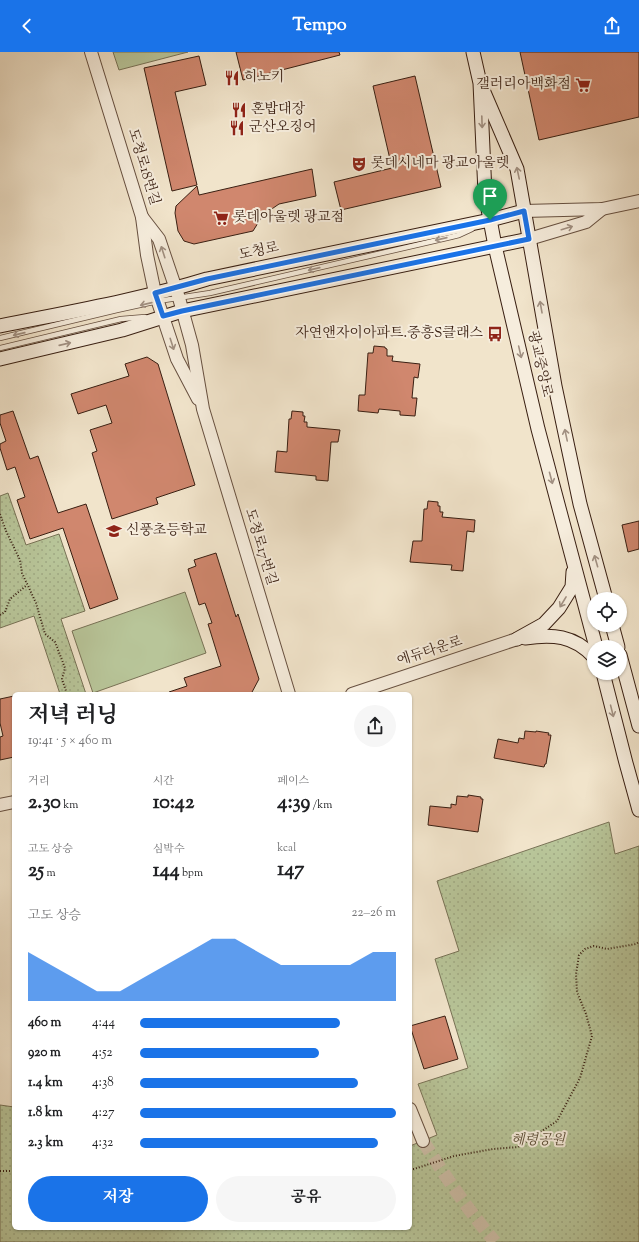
<!DOCTYPE html>
<html lang="ko">
<meta charset="utf-8">
<style>
body{margin:0;font-family:"Sorts Mill Goudy","Noto Serif KR",serif;background:#f6f6f6;color:#202124;height:100vh;display:flex;flex-direction:column;font-size:15px;white-space:nowrap}
*{box-sizing:border-box;margin:0}
p{font-size:13px;color:#757577}
.icon{flex:none;width:22px;height:22px;fill:none;stroke:currentColor;stroke-width:2;stroke-linecap:round;stroke-linejoin:round}
.map{position:relative;flex:1;overflow:hidden}
.side{position:absolute;left:12px;top:640px;width:400px;height:538px;display:flex;flex-direction:column;background:#fff;border-radius:6px;box-shadow:0 1px 3px #0004}
.side>*{flex:none}
.buttons{position:absolute;left:587px;top:540px;display:grid;gap:8px}
.buttons a{display:grid;place-items:center;width:40px;height:40px;border-radius:50%;background:#fff;box-shadow:0 1px 3px #0004;font-size:20px}
.pin{position:absolute;display:grid;place-items:center;width:34px;height:34px;color:#fff;margin:-41px -17px;border-radius:50% 50% 50% 0;rotate:-45deg;box-shadow:0 0 4px #0007}
.pin .icon{rotate:45deg}
.round{display:grid;place-items:center;flex:none;width:42px;height:42px;border-radius:21px;background:#f6f6f6}
.headline{display:flex;align-items:center;justify-content:space-between;height:68px;padding:0 16px}
h1{font-size:22px;font-weight:700;line-height:30px}
.figures{display:grid;grid-template-columns:repeat(3,1fr);gap:6px;height:68px;padding:4px 16px}
.figures div{display:grid;align-content:center}
.figures b{font-size:20px;font-weight:700}
.figures small{font-size:11px;font-weight:400}
.figures p{font-size:11px}
.chart{height:112px;padding:8px 16px}
.chart p{display:flex;justify-content:space-between}
.chart svg{width:100%;height:72px;margin-top:4px;fill:#1a73e8;opacity:.7}
.cta{display:flex;gap:8px;margin-top:auto;padding:8px 16px}
.cta a{flex:1;height:46px;border-radius:24px;background:#1a73e8;color:#fff;font-size:16px;font-weight:700;line-height:46px;text-align:center}
.cta a+a{background:#f6f6f6;color:#202124}
ul{padding:0 16px;list-style:none;font-size:13px}
li{display:grid;grid-template-columns:64px 48px 1fr;align-items:center;height:30px}
li i{height:10px;border-radius:5px;background:#1a73e8}
header{display:flex;justify-content:space-between;align-items:center;height:52px;padding:0 16px;background:#1a73e8;color:#fff;font-size:18px;font-weight:700}
.map>svg:first-child{display:block}
.grass{fill:#b8c599;stroke:#787256}
.park{fill:url(#park-dots);stroke:#787256}
.building{fill:#d0876e;stroke:#391f12}
.lines{fill:none;stroke-linecap:round;stroke-linejoin:round}
.secondary-tunnel{stroke:#ccbda6;stroke-width:13;stroke-dasharray:13 6;stroke-linecap:butt}
.service-casing{stroke:#675040;stroke-width:6}
.tertiary-casing{stroke:#675040;stroke-width:14}
.secondary-casing{stroke:#391f12;stroke-width:15}
.path{stroke:#391f12;stroke-width:2;stroke-dasharray:1 2;stroke-linecap:butt}
.service{stroke:#f6eddd;stroke-width:4.5}
.tertiary{stroke:#f6eddd;stroke-width:12}
.secondary{stroke:#f6eddd;stroke-width:13}
.oneway{stroke:#a19082}
.route-casing{stroke:#fff;stroke-width:8}
.route{stroke:#1a73e8;stroke-width:5}
.labels{text-anchor:middle;dominant-baseline:central;stroke-width:4;stroke-linejoin:round;paint-order:stroke}
.poi-label{font-size:14px;fill:#391f12;stroke:#f6eddd;text-anchor:start}
.street-label{font-size:14px;fill:#391f12;stroke:#f6eddd}
.park-label{font-size:14px;font-style:italic;fill:#5f513a;stroke:#f6eddd}
</style>
<header><svg class="icon" aria-label="back" viewBox="0 0 24 24"><path d="M15 5l-7 7 7 7"/></svg>Tempo<svg class="icon" aria-label="share" viewBox="0 0 24 24"><path d="M12 15V3M7 8l5-5 5 5M5 13v7h14v-7"/></svg></header>
<div class="map">
<svg width="639" height="1190" viewBox="0 0 639 1190">
<defs>
<pattern id="park-dots" width="8" height="8" patternUnits="userSpaceOnUse"><rect width="8" height="8" fill="#b8c599"/><path d="M2 2h.1M6 6h.1" fill="none" stroke="#9fa983" stroke-width="1.8" stroke-linecap="round"/></pattern>
</defs>
<rect width="100%" height="100%" fill="#f1e4cb"/>
<filter id="stains"><feTurbulence type="fractalNoise" baseFrequency=".005" numOctaves="4"/><feColorMatrix values="0 0 0 0 .2 0 0 0 0 .09 0 0 0 0 .02 0 0 0 .5 -.17"/></filter>
<radialGradient id="worn" r=".72"><stop offset=".6" stop-color="#630" stop-opacity="0"/><stop offset="1" stop-color="#630" stop-opacity=".3"/></radialGradient>
<!-- grass -->
<g class="grass">
<path d="M 113,0 L 188,0 L 119,18 Z"/>
<path d="M 185,540 L 206,601 L 93,641 L 72,579 Z"/>
</g>
<!-- park -->
<g class="park">
<path d="M 8,441 L 26,493 L 59,482 L 85,559 L 61,567 L 86,642 L 60,642 L 34,564 L 0,576 L 0,444 Z"/>
<path d="M 609,770 L 615,802 L 639,794 L 639,1190 L 0,1190 L 0,1053 L 14,1055 L 14,1176 L 410,1176 L 410,1094 L 437,1083 L 418,1032 L 468,1016 L 435,907 L 459,899 L 437,829 Z"/>
</g>
<!-- building -->
<g class="building">
<path d="M 236,0 L 339,0 L 340,3 L 243,28 Z"/>
<path d="M 520,0 L 639,0 L 639,65 L 539,88 Z"/>
<path d="M 199,4 L 206,33 L 175,40 L 197,133 L 172,139 L 144,16 Z"/>
<path d="M 415,24 L 441,135 L 341,158 L 334,130 L 392,116 L 373,34 Z"/>
<path d="M 312,117 L 316,144 L 279,152 L 263,163 L 253,179 L 194,192 L 184,189 L 178,179 L 175,161 L 176,154 L 197,134 L 199,143 Z"/>
<path d="M 374,294 L 385,295 L 385,296 L 387,297 L 387,304 L 393,304 L 392,309 L 420,312 L 418,326 L 414,325 L 412,346 L 417,346 L 415,364 L 400,363 L 400,359 L 379,357 L 378,361 L 358,359 L 359,343 L 365,343 L 368,301 L 373,301 Z"/>
<path d="M 147,305 L 158,312 L 195,433 L 156,446 L 158,452 L 112,467 L 92,401 L 97,399 L 90,378 L 112,371 L 106,353 L 78,362 L 71,342 L 129,324 L 125,312 Z"/>
<path d="M 13,359 L 30,407 L 38,404 L 58,461 L 86,452 L 118,547 L 90,557 L 63,476 L 30,487 L 17,448 L 25,445 L 15,415 L 7,418 L 0,396 L 0,392 L 6,389 L 0,371 L 0,363 Z"/>
<path d="M 292,359 L 303,360 L 303,364 L 305,364 L 304,370 L 307,370 L 307,375 L 340,378 L 338,390 L 331,390 L 328,429 L 316,428 L 316,424 L 275,420 L 277,399 L 287,400 L 289,367 L 291,367 Z"/>
<path d="M 428,449 L 438,450 L 438,454 L 440,454 L 440,460 L 443,460 L 442,465 L 475,468 L 474,480 L 467,479 L 463,519 L 451,518 L 452,513 L 410,510 L 413,489 L 422,489 L 424,457 L 427,457 Z"/>
<path d="M 639,469 L 639,497 L 628,500 L 622,473 Z"/>
<path d="M 216,501 L 236,565 L 238,562 L 259,627 L 251,642 L 170,642 L 169,640 L 187,634 L 184,626 L 221,614 L 208,572 L 212,571 L 205,551 L 199,553 L 188,517 L 196,514 L 194,508 Z"/>
<path d="M 14,644 L 14,705 L 0,708 L 0,685 L 3,684 L 0,671 L 0,647 Z"/>
<path d="M 525,679 L 536,680 L 536,679 L 549,681 L 548,683 L 551,683 L 546,712 L 545,712 L 544,715 L 494,706 L 498,687 L 518,691 L 519,686 L 524,687 Z"/>
<path d="M 468,743 L 481,745 L 481,747 L 483,747 L 478,780 L 428,773 L 430,754 L 451,756 L 451,752 L 456,753 L 457,744 L 468,745 Z"/>
<path d="M 445,964 L 458,1007 L 424,1017 L 410,974 Z"/>
</g>
<g class="lines">
<!-- secondary-tunnel -->
<path class="secondary-tunnel" d="M 423,1089 C 445,1124 468,1158 495,1190"/>
<!-- service casing -->
<g class="service-casing">
<g id="service">
<path d="M 0,286 L 117,258 L 158,249 L 210,241 L 451,185 L 459,183 L 472,177"/>
<path d="M 0,296 L 121,267 L 145,265"/>
</g>
</g>
<!-- tertiary casing -->
<g class="tertiary-casing">
<g id="tertiary">
<path d="M 91,0 L 142,165 L 147,203 L 155,241 L 177,307 L 198,347"/>
<path d="M 524,159 L 602,157 L 639,149"/>
<path d="M 142,165 L 159,187 L 179,246 L 192,293 L 203,357 L 289,642"/>
<path d="M 529,187 L 586,170 L 602,157"/>
<path d="M 352,642 L 517,587"/>
<path d="M 0,753 L 14,750"/>
<path d="M 410,1057 L 423,1089"/>
</g>
</g>
<!-- secondary casing -->
<g class="secondary-casing">
<g id="secondary">
<path d="M 473,0 L 480,31 L 485,141 L 495,194 L 538,377 L 596,595"/>
<path d="M 483,38 L 517,117 L 555,334 L 580,452 L 606,547"/>
<path d="M 0,274 C 69,260 139,248 207,227 L 490,168 L 524,159"/>
<path d="M 0,307 L 122,278 L 182,259 L 529,187"/>
<path d="M 612,573 L 618,595"/>
<path d="M 525,586 C 552,582 574,583 594,605"/>
<path d="M 517,587 L 544,572 L 559,556 L 572,535 L 573,520"/>
<path d="M 620,603 L 639,674"/>
<path d="M 603,621 L 626,711 L 639,758"/>
</g>
</g>
<!-- path -->
<g class="path">
<path d="M 0,462 L 6,479 L 20,508 L 22,521 L 36,551 L 45,582 L 55,590 L 65,616 L 62,627 L 67,642"/>
<path d="M 0,563 L 5,560 L 10,547 L 27,533"/>
<path d="M 410,1117 L 414,1117 L 454,1104 L 493,1097 L 518,1095 L 557,1069 L 580,1026 L 592,984 L 586,962 L 577,940 L 576,922 L 579,903 L 585,897 L 594,894 L 607,897 L 636,892 L 639,890"/>
<path d="M 0,1119 L 14,1119"/>
</g>
<!-- service -->
<use href="#service" class="service"/>
<!-- tertiary -->
<use href="#tertiary" class="tertiary"/>
<!-- secondary -->
<use href="#secondary" class="secondary"/>
</g>
<!-- one-way arrows -->
<defs><path id="oneway-shaft" d="M-6 0H5M1.5-3L5.5 0L1.5 3" fill="none" stroke-width="1.6" stroke-linecap="round" stroke-linejoin="round"/></defs>
<g class="oneway">
<use href="#oneway-shaft" transform="translate(482 70) rotate(88)"/>
<use href="#oneway-shaft" transform="translate(518 121) rotate(-102)"/>
<use href="#oneway-shaft" transform="translate(567 176) rotate(-17)"/>
<use href="#oneway-shaft" transform="translate(441 187) rotate(167)"/>
<use href="#oneway-shaft" transform="translate(163 200) rotate(-108)"/>
<use href="#oneway-shaft" transform="translate(314 217) rotate(167)"/>
<use href="#oneway-shaft" transform="translate(146 252) rotate(167)"/>
<use href="#oneway-shaft" transform="translate(541 255) rotate(-100)"/>
<use href="#oneway-shaft" transform="translate(19 282) rotate(167)"/>
<use href="#oneway-shaft" transform="translate(65 292) rotate(-13)"/>
<use href="#oneway-shaft" transform="translate(172 292) rotate(72)"/>
<use href="#oneway-shaft" transform="translate(520 300) rotate(77)"/>
<use href="#oneway-shaft" transform="translate(566 383) rotate(-102)"/>
<use href="#oneway-shaft" transform="translate(551 426) rotate(75)"/>
<use href="#oneway-shaft" transform="translate(596 509) rotate(-106)"/>
<use href="#oneway-shaft" transform="translate(563 550) rotate(121)"/>
<use href="#oneway-shaft" transform="translate(612 659) rotate(76)"/>
</g>
<g class="lines">
<!-- route casing -->
<g class="route-casing">
<path id="route" d="M 524,159 L 529,187 L 182,259 L 163,264 L 155,241 L 207,227 L 490,168 Z"/>
</g>
<!-- route -->
<use href="#route" class="route"/>
</g>
<!-- icons -->
<defs>
<g id="restaurant-bare" transform="scale(1.2)"><path d="M-5-6h1v4h1v-4h1v4h1v-4h1v5L-1.5 .5V6h-2V.5L-5-1ZM5-6V6H3V1.5H1.5Q1.5-4 5-6Z" fill="#8f2418" stroke="#f6eddd" stroke-width="2.5" paint-order="stroke"/></g>
<g id="supermarket-bare" transform="scale(1.2)"><path d="M-6-5.5h2.5l.6 2H6L4.5 2H-2.5L-4.4-4H-6ZM-1.5 3.2a1.3 1.3 0 1 0 .1 0ZM3 3.2a1.3 1.3 0 1 0 .1 0Z" fill="#8f2418" stroke="#f6eddd" stroke-width="2.5" paint-order="stroke"/></g>
<g id="theatre-bare" transform="scale(1.2)"><path d="M-5-5.5Q0-4 5-5.5V0Q5 5 0 6Q-5 5-5 0ZM-3.3-2.5H-1v1.5H-3.3ZM1-2.5H3.3v1.5H1ZM-2.8 1Q0 5.5 2.8 1Z" fill="#8f2418" stroke="#f6eddd" stroke-width="2.5" paint-order="stroke"/></g>
<g id="bus-bare" transform="scale(1.2)"><path d="M-5-6H5V4H4V6H2V4H-2V6H-4V4H-5ZM-3.5-4V0h7V-4ZM-3.5 1.2v1.5H-2V1.2ZM2 1.2v1.5H3.5V1.2Z" fill="#8f2418" stroke="#f6eddd" stroke-width="2.5" paint-order="stroke"/></g>
<g id="school-bare" transform="scale(1.2)"><path d="M0-5L7-2L0 1L-7-2ZM-4 1L0 2.5L4 1V4Q0 6-4 4Z" fill="#8f2418" stroke="#f6eddd" stroke-width="2.5" paint-order="stroke"/></g>
</defs>
<g fill-rule="evenodd">
<use href="#restaurant-bare" x="232" y="26"/>
<use href="#supermarket-bare" x="583" y="33"/>
<use href="#restaurant-bare" x="239" y="58"/>
<use href="#restaurant-bare" x="237" y="76"/>
<use href="#theatre-bare" x="359" y="112"/>
<use href="#supermarket-bare" x="221" y="166"/>
<use href="#bus-bare" x="495" y="282"/>
<use href="#school-bare" x="114" y="479"/>
</g>
<g class="labels">
<!-- poi labels -->
<g class="poi-label">
<text x="244" y="26">히노키</text>
<text x="571" y="33" text-anchor="end">갤러리아백화점</text>
<text x="251" y="58">혼밥대장</text>
<text x="249" y="76">군산오징어</text>
<text x="371" y="112">롯데시네마 광교아울렛</text>
<text x="233" y="166">롯데아울렛 광교점</text>
<text x="483" y="282" text-anchor="end">자연앤자이아파트.중흥S클래스</text>
<text x="126" y="479">신풍초등학교</text>
</g>
<!-- street labels -->
<g class="street-label">
<text transform="translate(143 115) rotate(73)">도청로18번길</text>
<text transform="translate(259 200) rotate(-12)">도청로</text>
<text transform="translate(539 312) rotate(77)">광교중앙로</text>
<text transform="translate(260 495) rotate(73)">도청로17번길</text>
<text transform="translate(430 600) rotate(-18)">에듀타운로</text>
</g>
<!-- park labels -->
<g class="park-label">
<text x="538" y="1089">혜령공원</text>
</g>
</g>
<rect width="100%" height="100%" filter="url(#stains)"/>
<rect width="100%" height="100%" fill="url(#worn)"/>
</svg>
<div class="buttons">
<a><svg class="icon" aria-label="locate" viewBox="0 0 24 24"><circle cx="12" cy="12" r="6"/><path d="M12 2v4M12 18v4M2 12h4M18 12h4"/></svg></a>
<a><svg class="icon" aria-label="layers" viewBox="0 0 24 24"><path d="M12 4l9 5-9 5-9-5zM3 14l9 5 9-5"/></svg></a>
</div>
<div class="pin" style="left:490px;top:168px;background:#1e9e55"><svg class="icon" aria-label="arrive" viewBox="0 0 24 24"><path d="M6 21V4h12l-3 4 3 4H6"/></svg></div>
<section class="side">
<div class="headline"><div><h1>저녁 러닝</h1><p>19:41 · 5 × 460 m</p></div><a class="round"><svg class="icon" aria-label="share" viewBox="0 0 24 24"><path d="M12 15V3M7 8l5-5 5 5M5 13v7h14v-7"/></svg></a></div>
<div class="figures">
<div><p>거리</p><b>2.30<small> km</small></b></div>
<div><p>시간</p><b>10:42</b></div>
<div><p>페이스</p><b>4:39<small> /km</small></b></div>
</div>
<div class="figures">
<div><p>고도 상승</p><b>25<small> m</small></b></div>
<div><p>심박수</p><b>144<small> bpm</small></b></div>
<div><p>kcal</p><b>147</b></div>
</div>
<div class="chart"><p><span>고도 상승</span>22–26 m</p>
<svg viewBox="0 0 160 44" preserveAspectRatio="none"><path d="M0 44V14L10 22L20 30L30 38L40 38L50 30L60 22L70 14L80 6L90 6L100 14L110 22L120 22L130 22L140 22L150 14L160 14V44z"/></svg>
</div>
<ul>
<li><b>460 m</b>4:44<i style="width:78%"></i></li>
<li><b>920 m</b>4:52<i style="width:70%"></i></li>
<li><b>1.4 km</b>4:38<i style="width:85%"></i></li>
<li><b>1.8 km</b>4:27<i style="width:100%"></i></li>
<li><b>2.3 km</b>4:32<i style="width:93%"></i></li>
</ul>
<div class="cta"><a>저장</a><a>공유</a></div>
</section>
</div>
